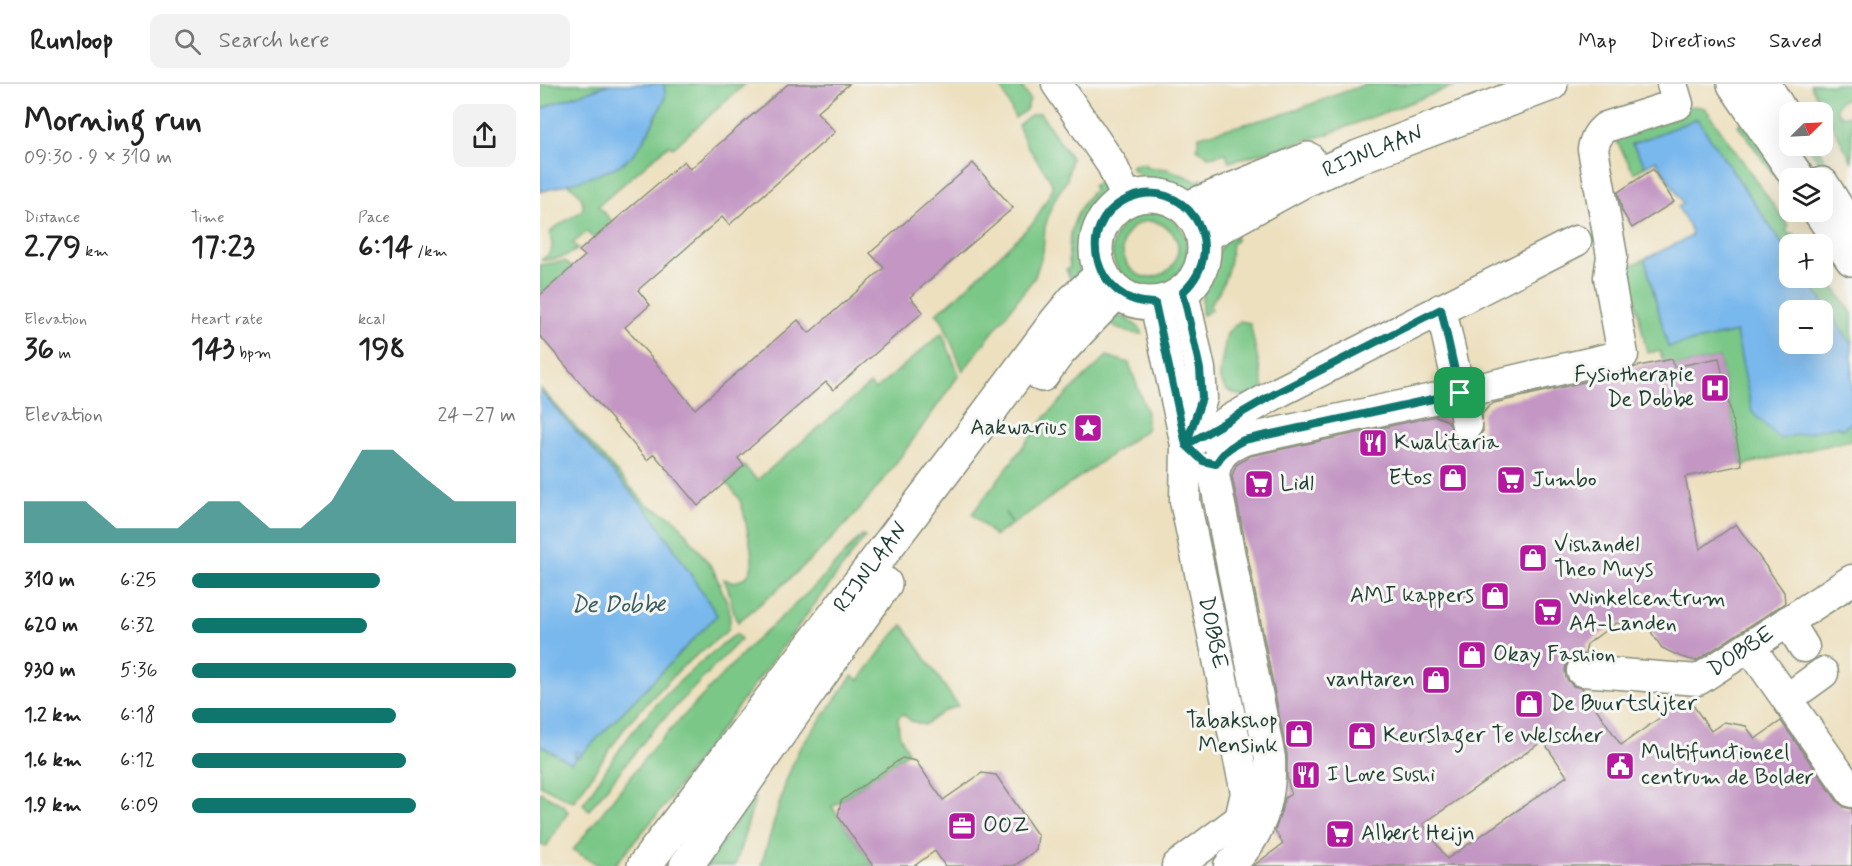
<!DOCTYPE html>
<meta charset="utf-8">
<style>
body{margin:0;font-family:Mynerve,sans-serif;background:#f2f2f2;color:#222;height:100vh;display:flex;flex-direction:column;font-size:22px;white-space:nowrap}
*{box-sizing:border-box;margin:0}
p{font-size:20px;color:#767676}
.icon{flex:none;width:33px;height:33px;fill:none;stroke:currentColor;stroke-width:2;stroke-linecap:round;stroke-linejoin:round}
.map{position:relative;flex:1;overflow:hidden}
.sheet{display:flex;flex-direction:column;background:#fff;width:540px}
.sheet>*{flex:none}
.needle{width:39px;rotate:66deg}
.controls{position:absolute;left:1239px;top:18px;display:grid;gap:12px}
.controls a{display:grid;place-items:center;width:54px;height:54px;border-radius:12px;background:#fff;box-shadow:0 6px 24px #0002;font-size:30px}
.pin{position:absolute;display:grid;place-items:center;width:51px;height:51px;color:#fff;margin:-26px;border-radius:12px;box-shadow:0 3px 9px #0006}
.round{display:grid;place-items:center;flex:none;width:63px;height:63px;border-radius:12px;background:#f2f2f2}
.headline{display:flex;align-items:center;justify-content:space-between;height:102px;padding:0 24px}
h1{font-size:33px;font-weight:800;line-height:45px}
.stats{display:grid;grid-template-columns:repeat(3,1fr);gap:9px;height:102px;padding:6px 24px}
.stats div{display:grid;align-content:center}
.stats b{font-size:30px;font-weight:800}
.stats small{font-size:16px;font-weight:400}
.stats p{font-size:16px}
.chart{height:168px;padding:12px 24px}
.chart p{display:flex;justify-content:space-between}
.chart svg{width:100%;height:108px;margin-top:6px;fill:#0f766e;opacity:.7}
ul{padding:0 24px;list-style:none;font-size:20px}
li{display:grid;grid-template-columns:96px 72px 1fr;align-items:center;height:45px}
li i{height:15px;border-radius:8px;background:#0f766e}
header{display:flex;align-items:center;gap:36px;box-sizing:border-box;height:84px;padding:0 30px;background:#fff;border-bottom:2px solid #e0e0e0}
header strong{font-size:28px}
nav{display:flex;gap:33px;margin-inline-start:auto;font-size:21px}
.search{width:420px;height:54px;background:#f2f2f2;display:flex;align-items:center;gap:15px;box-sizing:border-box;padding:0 21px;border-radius:12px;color:#767676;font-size:22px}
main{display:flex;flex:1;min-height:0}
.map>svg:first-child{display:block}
.green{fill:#7ac787;stroke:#4c825e;stroke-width:1.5;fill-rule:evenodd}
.water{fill:#79b8ed;stroke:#4c7a90;stroke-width:1.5;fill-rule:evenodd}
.building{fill:#c396c3;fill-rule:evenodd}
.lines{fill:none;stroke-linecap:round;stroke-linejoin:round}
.street-casing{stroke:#868e7a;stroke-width:33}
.secondary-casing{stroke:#868e7a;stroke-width:36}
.street{stroke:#fff;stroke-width:30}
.secondary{stroke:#fff;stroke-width:33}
.route-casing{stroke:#fff;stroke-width:12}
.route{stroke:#0f766e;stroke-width:8}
.labels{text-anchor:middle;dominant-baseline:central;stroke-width:6;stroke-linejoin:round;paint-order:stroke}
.street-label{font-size:22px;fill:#1f3d34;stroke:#f6f6f2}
.poi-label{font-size:22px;fill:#1f3d34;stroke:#f6f6f2;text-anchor:start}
.water-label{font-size:24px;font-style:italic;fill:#365c62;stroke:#f6f6f2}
</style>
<header>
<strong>Runloop</strong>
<div class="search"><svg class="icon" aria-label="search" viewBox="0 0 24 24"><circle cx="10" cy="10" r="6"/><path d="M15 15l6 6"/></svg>Search here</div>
<nav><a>Map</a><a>Directions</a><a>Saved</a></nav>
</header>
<main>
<section class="sheet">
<div class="headline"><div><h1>Morning run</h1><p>09:30 · 9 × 310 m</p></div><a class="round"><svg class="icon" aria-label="share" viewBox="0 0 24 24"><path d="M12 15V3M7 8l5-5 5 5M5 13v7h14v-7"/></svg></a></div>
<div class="stats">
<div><p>Distance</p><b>2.79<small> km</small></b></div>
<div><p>Time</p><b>17:23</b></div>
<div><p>Pace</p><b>6:14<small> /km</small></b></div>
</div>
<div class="stats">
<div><p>Elevation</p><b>36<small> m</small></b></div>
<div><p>Heart rate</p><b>143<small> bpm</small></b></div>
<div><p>kcal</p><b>198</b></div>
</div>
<div class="chart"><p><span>Elevation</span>24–27 m</p>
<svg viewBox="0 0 160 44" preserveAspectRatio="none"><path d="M0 44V27L10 27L20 27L30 38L40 38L50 38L60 27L70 27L80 38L90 38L100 27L110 6L120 6L130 17L140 27L150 27L160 27V44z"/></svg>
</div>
<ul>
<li><b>310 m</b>6:25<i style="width:58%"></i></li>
<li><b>620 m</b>6:32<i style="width:54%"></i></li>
<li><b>930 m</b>5:36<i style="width:100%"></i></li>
<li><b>1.2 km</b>6:18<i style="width:63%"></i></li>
<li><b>1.6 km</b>6:12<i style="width:66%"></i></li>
<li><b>1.9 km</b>6:09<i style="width:69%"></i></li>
</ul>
</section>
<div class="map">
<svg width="1312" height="782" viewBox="0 0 1312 782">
<rect width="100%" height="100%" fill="#f6f6f2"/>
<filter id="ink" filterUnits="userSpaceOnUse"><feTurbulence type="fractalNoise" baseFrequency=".0167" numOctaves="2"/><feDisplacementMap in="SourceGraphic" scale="12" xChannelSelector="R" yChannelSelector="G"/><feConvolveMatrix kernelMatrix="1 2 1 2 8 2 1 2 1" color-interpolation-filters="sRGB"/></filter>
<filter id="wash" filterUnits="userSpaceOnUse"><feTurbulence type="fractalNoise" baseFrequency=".008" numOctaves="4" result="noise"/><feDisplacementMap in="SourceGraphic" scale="24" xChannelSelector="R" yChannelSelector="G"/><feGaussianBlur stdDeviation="1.35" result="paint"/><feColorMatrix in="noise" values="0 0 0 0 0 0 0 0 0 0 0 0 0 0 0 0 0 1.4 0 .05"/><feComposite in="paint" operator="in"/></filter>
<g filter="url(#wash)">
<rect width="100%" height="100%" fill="#ede0bf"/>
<!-- green -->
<g class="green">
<path d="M 0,0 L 70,0 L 12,20 L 0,26 Z"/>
<path d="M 124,0 L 205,0 L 133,64 L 129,61 L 58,122 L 73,138 L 54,155 L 47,148 L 33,159 L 38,165 C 25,173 16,176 1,176 L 8,171 L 12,165 C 13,160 10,154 10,150 C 11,143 37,132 43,125 C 44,112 37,106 27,100 C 46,93 71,89 87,76 C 104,62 113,36 124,17 L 125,11 Z"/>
<path d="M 460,0 L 480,0 L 490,15 L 486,26 L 475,34 Z"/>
<path d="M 826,0 L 919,0 L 785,51 L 689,78 L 686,69 L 670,73 L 657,65 L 659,52 L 747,29 Z"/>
<path d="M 1270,0 L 1312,0 L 1312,10 L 1298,20 L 1296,24 L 1299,31 L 1303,32 L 1308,31 L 1312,37 L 1312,78 Z"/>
<path d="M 1153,22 L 1165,24 L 1249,143 L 1246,146 L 1249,151 L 1253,149 L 1262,160 L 1250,160 L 1249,170 L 1157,35 L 1092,60 L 1106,82 L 1094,89 L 1071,47 Z"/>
<path d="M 500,29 L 531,74 L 527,96 L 517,111 L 510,126 L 505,143 L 503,168 L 495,193 L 423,287 L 402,236 L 396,229 L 409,220 L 494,138 L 511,108 L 512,100 L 507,90 L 487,62 L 478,41 L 491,31 Z"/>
<path d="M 1207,35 L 1250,94 L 1249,112 L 1198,41 Z"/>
<path d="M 1269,62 L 1277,62 L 1303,108 L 1304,123 Z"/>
<path d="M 606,79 L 606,83 L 628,85 L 659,98 L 661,95 L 669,102 L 650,107 L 643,106 L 606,95 L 591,84 L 593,81 Z"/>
<path d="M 561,96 C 568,112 553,129 548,144 C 542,161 547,185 531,197 L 526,185 L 530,184 C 526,154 534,126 555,105 L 552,102 Z"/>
<path d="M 610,127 C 666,133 654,211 604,202 C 595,201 586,195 580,188 C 560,163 581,130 610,127 ZM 607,137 C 627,137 644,154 636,175 C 633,182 628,188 620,191 C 583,205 565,145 607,137 Z"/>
<path d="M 696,151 L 696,158 L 692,159 C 690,184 685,202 669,222 L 672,225 L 664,231 L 662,231 L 662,213 L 676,173 L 685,157 Z"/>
<path d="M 1105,175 L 1128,263 L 1196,248 L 1212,328 L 1297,342 L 1302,345 L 1312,338 L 1312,356 L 1202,381 L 1179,274 L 1134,283 L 1123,277 L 1120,267 L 1107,269 L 1088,183 Z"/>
<path d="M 25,177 L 32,184 L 0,211 L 0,181 Z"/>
<path d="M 1283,189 L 1312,229 L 1312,261 L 1266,194 L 1282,194 Z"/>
<path d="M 571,232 C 585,231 593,238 602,247 L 602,250 L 590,249 L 565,238 Z"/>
<path d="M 700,237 L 710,239 L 724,305 L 705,312 L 700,312 L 686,306 L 680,296 L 680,287 L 687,249 Z"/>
<path d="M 402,249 L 419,291 C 386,337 354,385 317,428 C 281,468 241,504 198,538 L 195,533 L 189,508 L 184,495 L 191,498 C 222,496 211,465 207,445 C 205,436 204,426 200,417 C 197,410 191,404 186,398 L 204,382 L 217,396 L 330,300 L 335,306 Z"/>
<path d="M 567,272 L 589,279 L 607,329 L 607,345 L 473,440 L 465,428 L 472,440 L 455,452 L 432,430 L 507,331 L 529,308 Z"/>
<path d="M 0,304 L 106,420 L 135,435 L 173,485 L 189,523 L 190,537 L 188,546 L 141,584 L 98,628 L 86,642 L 34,717 L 27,715 L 0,701 L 0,661 L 31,678 L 35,674 L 41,673 L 41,671 L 177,531 L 114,434 L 0,307 Z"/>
<path d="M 322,451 L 325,453 L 130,713 L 131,714 L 74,782 L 60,782 L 33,766 L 113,664 L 212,560 L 275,502 Z"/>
<path d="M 363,541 L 418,622 L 406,626 L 384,641 L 371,637 L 363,630 L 358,634 L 359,649 L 368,668 L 292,723 L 333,782 L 221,782 L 246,697 L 258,667 L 312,592 L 319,596 L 353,551 Z"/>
<path d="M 196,550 L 201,555 L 113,646 L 49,726 L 43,720 C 61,694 78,665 98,641 C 127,607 160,577 196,550 Z"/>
<path d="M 0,708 L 23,721 L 28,728 L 6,763 L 0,760 Z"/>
<path d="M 214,712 L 215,716 L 195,782 L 166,782 Z"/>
</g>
<!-- water -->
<g class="water">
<path d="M 70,0 L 124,0 L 125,11 L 124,17 C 113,36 104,62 87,76 C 70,90 22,101 0,108 L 0,26 L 12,20 Z"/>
<path d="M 1157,35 L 1249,170 L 1250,194 L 1266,194 L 1312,261 L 1312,338 L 1302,345 L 1297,342 L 1239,355 L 1212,328 L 1196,248 L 1128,263 L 1105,175 L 1150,153 L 1152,148 L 1138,123 L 1143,119 L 1116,76 L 1106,82 L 1092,60 ZM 1250,226 L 1282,226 L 1282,260 L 1250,260 Z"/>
<path d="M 0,307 L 114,434 L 177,531 L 41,671 L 39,666 L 40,673 L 36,673 L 35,666 L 35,674 L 31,679 L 0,661 Z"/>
</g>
<g id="blocks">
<!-- building -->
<g class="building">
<path d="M 248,0 L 309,0 L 277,28 L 295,48 L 189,141 L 182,133 L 98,206 L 110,221 L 85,243 L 155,325 L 258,236 L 269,249 L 344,184 L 330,169 L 433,79 L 473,124 L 370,213 L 383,228 L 293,306 L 286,298 L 198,374 L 204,382 L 158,422 L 114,370 L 107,376 L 0,252 L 0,211 L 45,172 L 39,167 L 144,77 L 150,85 Z"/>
<path d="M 1113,85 L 1134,118 L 1092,144 L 1082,127 L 1078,108 Z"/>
<path d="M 1179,274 L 1202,381 L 1145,393 L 1160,465 L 1196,440 L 1244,508 L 1245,519 L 1156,577 L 1141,573 L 1122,564 L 1109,545 L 1076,539 L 1047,560 L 1045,570 L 1035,571 L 1028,577 L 1025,585 L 1026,594 L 1033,602 L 1042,604 L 1081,661 L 1148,614 L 1171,647 L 1184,638 L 1206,642 L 1215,655 L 1241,637 L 1298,718 L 1304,723 L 1312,725 L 1312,782 L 713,782 L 743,760 L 735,747 L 745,714 L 751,710 L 747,693 L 747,671 L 692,392 L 696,381 L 710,372 L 896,332 L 908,337 L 915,353 L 922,358 L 930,358 L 938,354 L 943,347 L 942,330 L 948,323 L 954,319 L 1087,288 L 1095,283 L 1132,275 L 1134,283 ZM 1003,657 L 1027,692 L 907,775 L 883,740 Z"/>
<path d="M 362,674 L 376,677 L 403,716 L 442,689 L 456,691 L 498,752 L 496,766 L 474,782 L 405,782 L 395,767 L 374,782 L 333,782 L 298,732 L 301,717 Z"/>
</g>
</g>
</g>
<g filter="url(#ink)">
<use href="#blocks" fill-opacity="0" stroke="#868e7a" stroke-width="1.5"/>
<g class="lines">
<!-- street casing -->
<g class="street-casing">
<g id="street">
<path d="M 517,0 L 572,81 L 587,115"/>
<path d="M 643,208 L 660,285 L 662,314 L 646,361"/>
<path id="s1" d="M 615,219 L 646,361 L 645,417 L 706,709 L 700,735 L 637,782"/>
<path d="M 901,225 L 927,341"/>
<path d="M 646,361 L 737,309 L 1036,157"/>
<path d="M 1248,537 L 1264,563"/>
<path d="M 1210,563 L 1312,708"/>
<path id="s2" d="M 1042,587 L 1158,596 L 1312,496"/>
<path d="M 1247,615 L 1283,589"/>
<path d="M 689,782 C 721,753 732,717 730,674 L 674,391 C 677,370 686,364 704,356 L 920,309 L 1083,271 L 1069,193 L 1072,172 L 1053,65 C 1055,55 1058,49 1066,43 L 1138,20 L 1132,0"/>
</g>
</g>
<!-- secondary casing -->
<g class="secondary-casing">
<g id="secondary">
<path d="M 1194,0 L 1258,94"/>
<path d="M 1224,0 L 1250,43"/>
<path d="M 1282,100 L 1309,143"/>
<circle cx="610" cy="165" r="54"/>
<path d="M 647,124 L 768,75"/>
<path d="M 1280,128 L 1312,175"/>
<path id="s3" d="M 663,152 L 761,98 L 818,73 L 1011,0"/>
<path d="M 502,291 L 518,269 L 577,207"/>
<path id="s4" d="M 104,782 L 419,368 L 515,239 L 534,216 L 562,190"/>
<path d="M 146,782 L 260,620 L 345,500"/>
</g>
</g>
<!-- street -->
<use href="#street" class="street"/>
<!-- secondary -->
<use href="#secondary" class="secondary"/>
</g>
</g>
<g class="lines" filter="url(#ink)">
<!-- route casing -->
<g class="route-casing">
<path id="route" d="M 920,309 L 704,356 C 691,362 683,368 676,380 L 663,377 L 646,361 L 615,219 C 555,220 532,141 587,115 C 643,89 694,161 643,208 L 660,285 L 662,314 L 646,361 L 736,309 L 901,225 L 920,309"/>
</g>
<!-- route -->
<use href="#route" class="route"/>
</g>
<!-- icons -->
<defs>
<g id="hospital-square" transform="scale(1.5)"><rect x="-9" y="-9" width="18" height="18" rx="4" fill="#b5179e" stroke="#f6f6f2"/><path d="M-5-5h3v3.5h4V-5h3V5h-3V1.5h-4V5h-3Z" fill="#fff"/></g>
<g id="sight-square" transform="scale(1.5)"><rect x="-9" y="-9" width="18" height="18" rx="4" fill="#b5179e" stroke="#f6f6f2"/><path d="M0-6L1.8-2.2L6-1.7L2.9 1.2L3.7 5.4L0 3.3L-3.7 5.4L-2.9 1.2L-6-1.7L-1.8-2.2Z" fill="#fff"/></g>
<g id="restaurant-square" transform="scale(1.5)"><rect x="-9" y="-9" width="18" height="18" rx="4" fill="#b5179e" stroke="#f6f6f2"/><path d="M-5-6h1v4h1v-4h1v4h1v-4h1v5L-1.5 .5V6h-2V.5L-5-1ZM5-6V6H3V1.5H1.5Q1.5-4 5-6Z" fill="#fff"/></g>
<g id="shop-square" transform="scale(1.5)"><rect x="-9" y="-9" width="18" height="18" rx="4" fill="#b5179e" stroke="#f6f6f2"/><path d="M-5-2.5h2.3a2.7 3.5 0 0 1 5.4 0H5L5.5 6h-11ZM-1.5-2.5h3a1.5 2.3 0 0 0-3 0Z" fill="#fff"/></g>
<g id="supermarket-square" transform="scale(1.5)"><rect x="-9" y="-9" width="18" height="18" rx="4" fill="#b5179e" stroke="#f6f6f2"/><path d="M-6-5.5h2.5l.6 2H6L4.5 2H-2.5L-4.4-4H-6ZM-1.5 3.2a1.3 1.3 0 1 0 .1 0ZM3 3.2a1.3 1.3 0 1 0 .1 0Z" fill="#fff"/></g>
<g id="civic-square" transform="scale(1.5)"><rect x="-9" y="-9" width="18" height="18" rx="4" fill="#b5179e" stroke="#f6f6f2"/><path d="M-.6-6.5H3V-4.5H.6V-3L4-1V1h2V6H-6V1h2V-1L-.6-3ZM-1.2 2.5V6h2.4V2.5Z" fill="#fff"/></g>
<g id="office-square" transform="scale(1.5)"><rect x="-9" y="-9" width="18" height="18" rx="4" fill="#b5179e" stroke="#f6f6f2"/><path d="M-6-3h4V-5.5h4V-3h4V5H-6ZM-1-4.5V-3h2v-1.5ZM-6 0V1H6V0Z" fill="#fff"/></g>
</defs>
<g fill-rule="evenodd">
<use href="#hospital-square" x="1175" y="304"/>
<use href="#sight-square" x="548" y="344"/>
<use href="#restaurant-square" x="833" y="359"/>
<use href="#shop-square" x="913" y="394"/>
<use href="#supermarket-square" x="971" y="396"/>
<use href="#supermarket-square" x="719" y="400"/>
<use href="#shop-square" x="993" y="474"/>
<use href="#shop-square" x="955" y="512"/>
<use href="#supermarket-square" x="1008" y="528"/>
<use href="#shop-square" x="932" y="571"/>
<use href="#shop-square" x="896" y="596"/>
<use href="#shop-square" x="989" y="620"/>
<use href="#shop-square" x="759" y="650"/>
<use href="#shop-square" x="822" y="652"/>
<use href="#civic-square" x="1080" y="682"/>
<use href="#restaurant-square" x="766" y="691"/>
<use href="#office-square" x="422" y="742"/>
<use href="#supermarket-square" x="800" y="750"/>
</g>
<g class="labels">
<!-- street labels -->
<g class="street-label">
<text stroke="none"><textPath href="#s3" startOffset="190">RIJNLAAN</textPath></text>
<text stroke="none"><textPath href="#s4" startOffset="375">RIJNLAAN</textPath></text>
<text stroke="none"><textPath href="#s1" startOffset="336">DOBBE</textPath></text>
<text stroke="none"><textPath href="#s2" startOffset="168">DOBBE</textPath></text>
</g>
<!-- poi labels -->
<g class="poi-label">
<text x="1154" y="291" text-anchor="end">Fysiotherapie<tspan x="1154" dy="25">De Dobbe</tspan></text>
<text x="527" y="344" text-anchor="end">Aakwarius</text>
<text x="854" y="359">Kwalitaria</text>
<text x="892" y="394" text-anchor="end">Etos</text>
<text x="992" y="396">Jumbo</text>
<text x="740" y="400">Lidl</text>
<text x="1014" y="461">Vishandel<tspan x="1014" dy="25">Theo Muys</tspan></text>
<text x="934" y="512" text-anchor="end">AMI kappers</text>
<text x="1029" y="515">Winkelcentrum<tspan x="1029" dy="25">AA-Landen</tspan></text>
<text x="953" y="571">Okay Fashion</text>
<text x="875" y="596" text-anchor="end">vanHaren</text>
<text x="1010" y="620">De Buurtslijter</text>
<text x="738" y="637" text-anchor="end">Tabakshop<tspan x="738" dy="25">Mensink</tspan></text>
<text x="843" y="652">Keurslager Te Welscher</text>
<text x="1101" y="669">Multifunctioneel<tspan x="1101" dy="25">centrum de Bolder</tspan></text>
<text x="787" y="691">I Love Sushi</text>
<text x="443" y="742">OOZ</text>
<text x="821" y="750">Albert Heijn</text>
</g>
<!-- water labels -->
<g class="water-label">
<text x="78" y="521">De Dobbe</text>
</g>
</g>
</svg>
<div class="controls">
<a><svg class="needle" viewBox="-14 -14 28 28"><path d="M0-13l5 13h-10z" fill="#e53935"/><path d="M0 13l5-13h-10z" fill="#767676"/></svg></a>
<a><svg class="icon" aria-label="layers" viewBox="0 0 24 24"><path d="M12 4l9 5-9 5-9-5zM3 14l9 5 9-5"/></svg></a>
<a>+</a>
<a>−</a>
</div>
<div class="pin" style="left:920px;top:309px;background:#1e9e55"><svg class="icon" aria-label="arrive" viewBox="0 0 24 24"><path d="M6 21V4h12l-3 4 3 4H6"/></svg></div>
</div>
</main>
